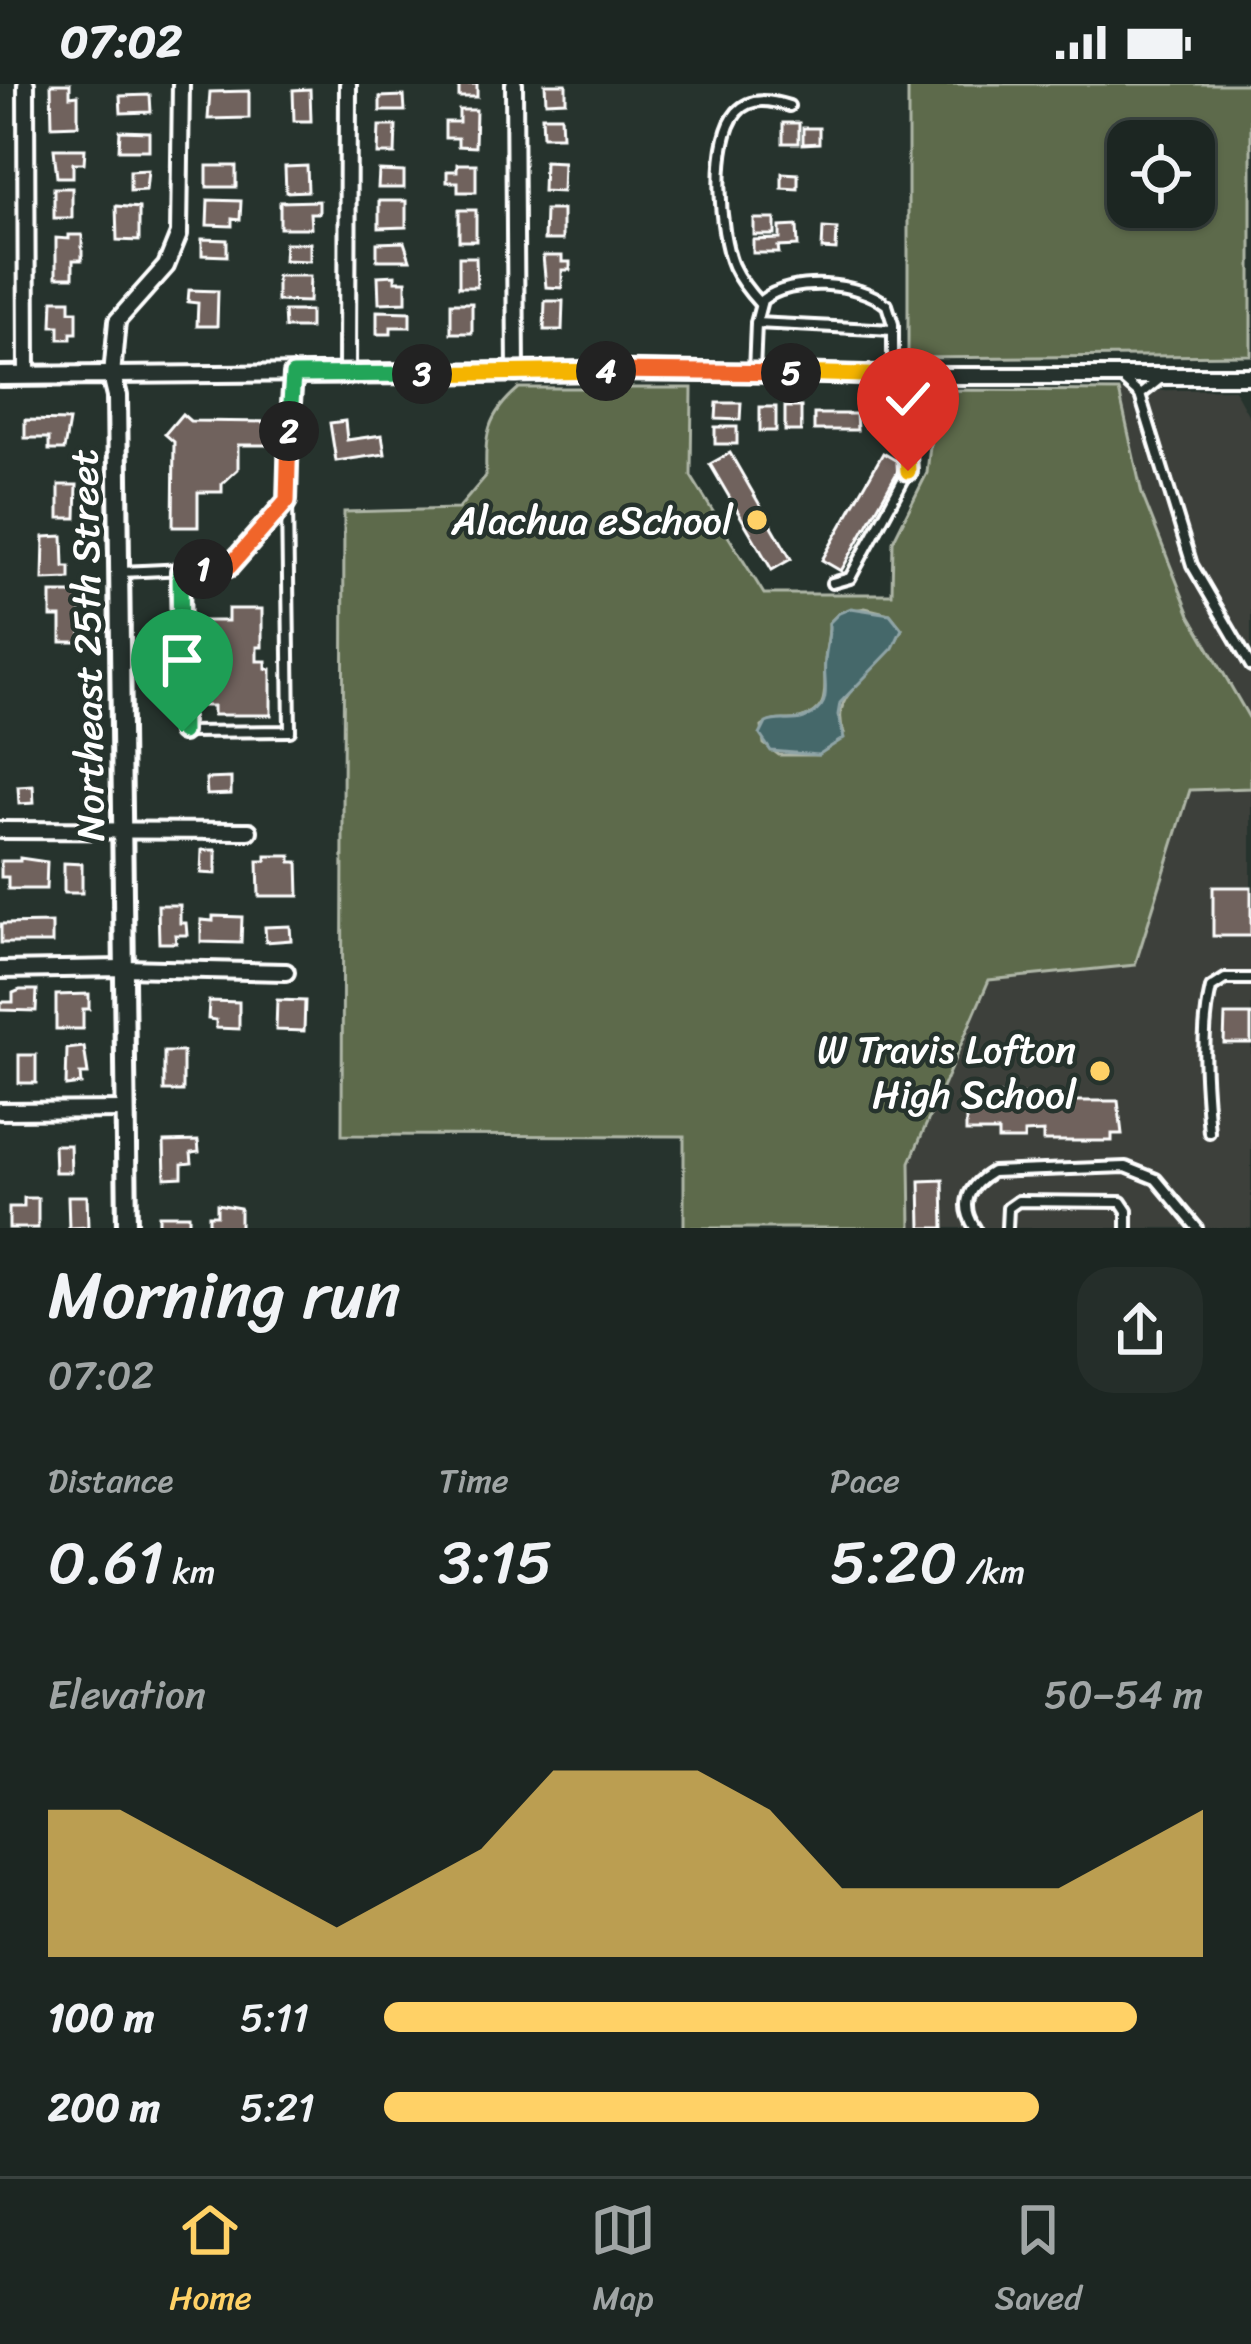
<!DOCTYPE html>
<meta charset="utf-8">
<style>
body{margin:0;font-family:Sriracha,sans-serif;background:#252e2a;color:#f1f3f6;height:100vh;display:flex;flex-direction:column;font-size:45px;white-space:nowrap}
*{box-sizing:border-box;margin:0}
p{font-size:39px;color:#a0a5a5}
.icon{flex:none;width:66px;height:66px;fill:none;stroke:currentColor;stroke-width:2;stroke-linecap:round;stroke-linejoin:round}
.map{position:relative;height:1144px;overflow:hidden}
.sheet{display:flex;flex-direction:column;background:#1c2622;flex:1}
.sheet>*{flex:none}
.fabs{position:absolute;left:1107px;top:36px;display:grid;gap:24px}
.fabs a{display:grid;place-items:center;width:108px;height:108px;border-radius:24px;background:#1c2622;box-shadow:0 3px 9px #0004,0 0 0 3px #3a4340;font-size:60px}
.pin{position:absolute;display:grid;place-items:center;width:102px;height:102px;color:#fff;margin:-123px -51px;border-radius:50% 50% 50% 0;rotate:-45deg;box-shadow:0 0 12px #0007}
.pin .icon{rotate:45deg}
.km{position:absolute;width:60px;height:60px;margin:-30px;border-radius:50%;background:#222;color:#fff;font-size:33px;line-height:60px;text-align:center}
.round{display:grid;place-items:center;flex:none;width:126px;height:126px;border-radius:36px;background:#252e2a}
.overview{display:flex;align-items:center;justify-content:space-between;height:204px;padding:0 48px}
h1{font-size:66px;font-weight:600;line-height:90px}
.metrics{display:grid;grid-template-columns:repeat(3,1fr);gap:18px;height:204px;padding:12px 48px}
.metrics div{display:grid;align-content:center}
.metrics b{font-size:60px;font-weight:600}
.metrics small{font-size:33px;font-weight:400}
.metrics p{font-size:33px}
.chart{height:336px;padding:24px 48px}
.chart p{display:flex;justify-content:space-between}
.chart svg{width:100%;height:216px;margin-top:12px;fill:#ffd166;opacity:.7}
ul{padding:0 48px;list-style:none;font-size:39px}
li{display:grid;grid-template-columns:192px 144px 1fr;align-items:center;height:90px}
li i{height:30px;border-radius:15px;background:#ffd166}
.status{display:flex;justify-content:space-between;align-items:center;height:84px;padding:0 60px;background:#1c2622;direction:ltr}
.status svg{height:33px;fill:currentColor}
.menu{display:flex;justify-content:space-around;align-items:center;height:168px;border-top:3px solid #3a4340;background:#1c2622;font-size:33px;color:#a0a5a5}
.menu a{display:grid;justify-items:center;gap:6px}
.menu .selected{color:#ffd166}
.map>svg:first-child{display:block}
.built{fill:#3c413b}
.green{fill:#5d6b4c;stroke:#aeb5a6;stroke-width:3;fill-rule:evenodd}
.water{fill:#45676b;stroke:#8fa4a6;stroke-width:3}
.building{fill:#6f625d;stroke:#fff;stroke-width:3}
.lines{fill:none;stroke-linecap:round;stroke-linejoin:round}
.service-casing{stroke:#fff;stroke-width:16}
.minor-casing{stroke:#fff;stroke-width:22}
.tertiary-casing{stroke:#fff;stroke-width:26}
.service{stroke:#26332d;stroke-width:8}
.minor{stroke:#26332d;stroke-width:14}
.tertiary{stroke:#26332d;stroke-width:16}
.split-1-casing{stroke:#fff;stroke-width:24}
.split-2-casing{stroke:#fff;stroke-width:24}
.split-3-casing{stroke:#fff;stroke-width:24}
.split-4-casing{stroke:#fff;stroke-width:24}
.split-5-casing{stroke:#fff;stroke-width:24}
.split-6-casing{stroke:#fff;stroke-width:24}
.split-1{stroke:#22a559;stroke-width:15}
.split-2{stroke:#f0652b;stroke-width:15}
.split-3{stroke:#22a559;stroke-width:15}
.split-4{stroke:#f5b400;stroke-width:15}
.split-5{stroke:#f0652b;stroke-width:15}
.split-6{stroke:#f5b400;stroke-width:15}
.poi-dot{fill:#ffd166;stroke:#26332d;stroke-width:4.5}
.labels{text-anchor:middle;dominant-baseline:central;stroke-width:9;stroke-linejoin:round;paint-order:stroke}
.poi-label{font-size:39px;fill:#fff;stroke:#26332d;text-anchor:end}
.street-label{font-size:39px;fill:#fff;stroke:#26332d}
</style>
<div class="status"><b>07:02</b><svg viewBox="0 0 49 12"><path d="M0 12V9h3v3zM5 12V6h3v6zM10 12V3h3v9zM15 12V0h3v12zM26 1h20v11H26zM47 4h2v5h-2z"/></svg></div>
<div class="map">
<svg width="1251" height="1144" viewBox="0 0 1251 1144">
<rect width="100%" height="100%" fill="#26332d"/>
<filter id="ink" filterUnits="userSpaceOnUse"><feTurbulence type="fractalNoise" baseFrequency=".00833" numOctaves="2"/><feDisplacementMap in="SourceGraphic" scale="24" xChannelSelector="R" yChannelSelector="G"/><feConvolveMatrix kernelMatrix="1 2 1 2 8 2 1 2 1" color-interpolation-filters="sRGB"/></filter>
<g filter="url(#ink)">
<!-- built -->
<g class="built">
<path d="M 1234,305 L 1251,336 L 1251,637 L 1190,531 L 1142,410 L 1119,307 Z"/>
<path d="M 1251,704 L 1251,1144 L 911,1144 L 910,1078 L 989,895 L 1135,881 L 1190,706 Z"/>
</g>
<!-- green -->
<g class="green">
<path d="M 866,0 L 1251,0 L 1251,271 L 908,274 L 908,1 ZM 1194,57 L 1194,123 L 1128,123 L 1128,57 Z"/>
<path d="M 519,304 L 692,304 L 691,392 L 764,510 L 892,510 L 893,457 L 927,389 L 936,306 L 1119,307 L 1142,410 L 1190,531 L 1251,637 L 1251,704 L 1190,706 L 1135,881 L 989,896 L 910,1078 L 911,1144 L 684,1144 L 684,1052 L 342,1051 L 344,428 L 458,425 L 486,392 C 485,351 486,332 519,304 ZM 865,524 L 890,530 L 902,545 C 884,589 826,605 844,649 L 818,671 L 779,671 L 764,660 L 762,643 C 776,632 785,638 800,635 C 833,626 823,603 825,578 C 825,564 830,552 829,539 L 839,529 Z"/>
</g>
<!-- water -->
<path class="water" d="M 851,524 L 890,530 L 902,545 L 893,564 L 840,619 L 838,631 L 844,654 L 818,671 L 771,667 L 760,651 L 766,639 C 779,633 791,639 804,634 C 836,622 822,601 825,577 C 826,563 830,553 829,539 L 839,529 Z"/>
<!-- building -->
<g class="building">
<path d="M 51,0 L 70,0 L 70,12 L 78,11 L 78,41 L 52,42 Z"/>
<rect x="459" y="0" width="18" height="13"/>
<path d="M 545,0 L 566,0 L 566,17 L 546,18 Z"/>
<path d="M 310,5 L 311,37 L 294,37 L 293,6 Z"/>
<path d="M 249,7 L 249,34 L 208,35 L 210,8 Z"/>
<path d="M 150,11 L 151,28 L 121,29 L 120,12 Z"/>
<path d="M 404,12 L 405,27 L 380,27 L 380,13 Z"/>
<path d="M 459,26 L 476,26 L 475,63 L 458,62 L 458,54 L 445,54 L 445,38 L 459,38 Z"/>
<path d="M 542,32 L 561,32 L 562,52 L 543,52 Z"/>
<rect x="783" y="39" width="16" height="20"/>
<path d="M 379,42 L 396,42 L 395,70 L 378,70 Z"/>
<path d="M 803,44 L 819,44 L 819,59 L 803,60 Z"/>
<path d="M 120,47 L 149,48 L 149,66 L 119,66 Z"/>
<path d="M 54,65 L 85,65 L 84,79 L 73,79 L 73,93 L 57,93 Z"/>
<path d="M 544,77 L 563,78 L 562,108 L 543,107 Z"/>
<path d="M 457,80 L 476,80 L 476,108 L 458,108 L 458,98 L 447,98 L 447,87 L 457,87 Z"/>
<rect x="207" y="82" width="29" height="21"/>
<path d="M 307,82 L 308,107 L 286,108 L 285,83 Z"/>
<path d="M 148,86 L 146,106 L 130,107 L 130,87 Z"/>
<path d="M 379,87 L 404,88 L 404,104 L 378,104 Z"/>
<path d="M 782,89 L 798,90 L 798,105 L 782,104 Z"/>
<rect x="54" y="104" width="18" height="30"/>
<path d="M 208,116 L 241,117 L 240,136 L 232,135 L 232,142 L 207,141 Z"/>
<path d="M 319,117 L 319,129 L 310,129 L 311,144 L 280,144 L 280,118 Z"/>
<path d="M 379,117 L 406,117 L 406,143 L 379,144 Z"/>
<path d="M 116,122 L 139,124 L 139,157 L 117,156 Z"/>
<rect x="459" y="126" width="17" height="31"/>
<path d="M 545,126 L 562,126 L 562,156 L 544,156 Z"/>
<rect x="754" y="135" width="21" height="16"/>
<path d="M 797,142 L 798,162 L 778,163 L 779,169 L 753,169 L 753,156 L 780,155 L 780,143 Z"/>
<path d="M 823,144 L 837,145 L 836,166 L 822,165 Z"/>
<path d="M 69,151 L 82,151 L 82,176 L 73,176 L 73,193 L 56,193 L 56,154 L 69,155 Z"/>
<path d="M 202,155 L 227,156 L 227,172 L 202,171 Z"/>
<path d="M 404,158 L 410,176 L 377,176 L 377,159 Z"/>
<path d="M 285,159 L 310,159 L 310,177 L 284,176 Z"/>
<path d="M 543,172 L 562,172 L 562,178 L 570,178 L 570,186 L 562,186 L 562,204 L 546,203 Z"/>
<path d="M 459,173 L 476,173 L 477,203 L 459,203 Z"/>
<path d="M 395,191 L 395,197 L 406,197 L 406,218 L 379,219 L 378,192 Z"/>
<path d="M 277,192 L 310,192 L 309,218 L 277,217 Z"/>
<path d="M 189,206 L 218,207 L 217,242 L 197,242 L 198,219 L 188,218 Z"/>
<path d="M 53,216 L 70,216 L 70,227 L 77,227 L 77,249 L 71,249 L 71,255 L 59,255 L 59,242 L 52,242 Z"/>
<path d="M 545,217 L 563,217 L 562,246 L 544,246 Z"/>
<rect x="451" y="219" width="21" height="30"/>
<path d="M 284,227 L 310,227 L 310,244 L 285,244 Z"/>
<path d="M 377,227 L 410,228 L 410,243 L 391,243 L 391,250 L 377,250 Z"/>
<path d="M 717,319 L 741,319 L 740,336 L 716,335 Z"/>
<rect x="760" y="323" width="16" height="24"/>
<rect x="785" y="323" width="16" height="24"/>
<path d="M 887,323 L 888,342 L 866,343 L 866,324 Z"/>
<path d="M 182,330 L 190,337 L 275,338 L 275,361 L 238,361 L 238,385 L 222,400 L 222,408 L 198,408 L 198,443 L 173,443 L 174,358 L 165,350 Z"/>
<path d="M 814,330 L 856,330 L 857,346 L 814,346 Z"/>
<path d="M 25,336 L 69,337 L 64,366 L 49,366 L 49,354 L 25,354 Z"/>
<path d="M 345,337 L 347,356 L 382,351 L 385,370 L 336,377 L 330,339 Z"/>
<rect x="715" y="343" width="22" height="17"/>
<path d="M 730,369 L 791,475 L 772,486 L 710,380 Z"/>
<path d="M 883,369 L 902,380 L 841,487 L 822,476 Z"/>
<path d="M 59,401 L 77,401 L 76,434 L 59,434 Z"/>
<path d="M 63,452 L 64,483 L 70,483 L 70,495 L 43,496 L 44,453 Z"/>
<path d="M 51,509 L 81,509 L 81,558 L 61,558 L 61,533 L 51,533 Z"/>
<path d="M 228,525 L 262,525 L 262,563 L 257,563 L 257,577 L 266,577 L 266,585 L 271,585 L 271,631 L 213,631 L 213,622 L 203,622 L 203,594 L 212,594 L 212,585 L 223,585 L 223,565 L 202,565 L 202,537 L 228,537 Z"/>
<path d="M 231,694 L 231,710 L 207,711 L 206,695 Z"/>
<path d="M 33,702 L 34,719 L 19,720 L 18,703 Z"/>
<path d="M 202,766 L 216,766 L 216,790 L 201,789 Z"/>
<path d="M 266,772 L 291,772 L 291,778 L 298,778 L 299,812 L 259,812 L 258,777 L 266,777 Z"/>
<path d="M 20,774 L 47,778 L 46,805 L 8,805 L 8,793 L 1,793 L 1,777 L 20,777 Z"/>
<path d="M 64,779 L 82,780 L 82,809 L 64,809 Z"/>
<rect x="1213" y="803" width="38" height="49"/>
<path d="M 158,821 L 180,821 L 180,839 L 186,839 L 187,851 L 175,851 L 176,859 L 159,859 Z"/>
<path d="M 213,832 L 242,833 L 241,859 L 201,858 L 201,836 L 213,837 Z"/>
<path d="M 52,839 L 52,859 L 1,859 L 1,840 Z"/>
<path d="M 290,842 L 291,856 L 266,858 L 265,843 Z"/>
<path d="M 20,906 L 37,906 L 36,927 L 0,926 L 0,918 L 13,918 L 13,909 Z"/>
<path d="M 89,910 L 89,925 L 83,925 L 83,945 L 56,945 L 56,911 Z"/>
<path d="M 277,916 L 305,917 L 304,947 L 276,946 Z"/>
<path d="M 209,917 L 239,918 L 239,945 L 216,944 L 216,936 L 208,935 Z"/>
<path d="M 1225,931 L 1251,931 L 1251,959 L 1224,959 Z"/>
<path d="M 84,963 L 88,990 L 80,990 L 81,1000 L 66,1002 L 67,965 Z"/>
<rect x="164" y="968" width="19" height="39"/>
<rect x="19" y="971" width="17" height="28"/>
<path d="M 998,1011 L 1025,1011 L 1025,1022 L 1037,1022 L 1037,1017 L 1118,1017 L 1122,1050 L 1112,1050 L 1112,1057 L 1043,1057 L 1043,1048 L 1024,1049 L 1024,1056 L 998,1056 L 998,1048 L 966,1048 L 966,1022 L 998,1022 Z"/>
<path d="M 198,1057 L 199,1068 L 191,1069 L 192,1079 L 182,1080 L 182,1093 L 165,1094 L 164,1058 Z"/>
<path d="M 54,1061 L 70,1061 L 71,1088 L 55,1088 Z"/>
<path d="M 943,1096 L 944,1144 L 921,1144 L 920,1097 Z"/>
<path d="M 68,1112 L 87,1112 L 88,1143 L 69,1144 Z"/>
<path d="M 24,1114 L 38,1114 L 38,1144 L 9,1144 L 9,1123 L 24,1123 Z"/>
<path d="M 217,1120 L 240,1124 L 240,1144 L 209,1144 L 209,1131 L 217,1131 Z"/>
<rect x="159" y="1131" width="30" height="13"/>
</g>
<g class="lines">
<!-- service casing -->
<g class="service-casing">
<g id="service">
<path d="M 760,220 C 749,208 740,197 733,182 C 719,149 712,57 737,28 C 751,12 772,17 789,22"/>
<path d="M 756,239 L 893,246"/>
<path d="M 754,288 L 756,239 L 762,216 C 792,193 858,197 887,221 L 893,240 L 893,292"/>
<path d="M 1121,294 L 1140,311 L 1160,295"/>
<path d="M 1140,311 L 1192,481 L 1251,582"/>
<path d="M 180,487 L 182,648 L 290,647 L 287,417"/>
<path d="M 121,488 L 229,483 L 287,417 L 293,291"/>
<path d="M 832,499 L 850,494 L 908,387 L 902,294"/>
<path d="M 1209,1048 C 1205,1000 1200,952 1211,904 L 1225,895 L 1251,895"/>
<path d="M 975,1144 C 959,1120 968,1102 992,1088 L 1126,1083 L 1156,1095 L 1197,1144"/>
<path d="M 1007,1144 L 1008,1124 L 1018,1117 L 1121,1118 L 1127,1127 L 1127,1144"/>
</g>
</g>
<!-- minor casing -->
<g class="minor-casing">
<g id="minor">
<path d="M 26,0 L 27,292"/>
<path d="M 181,0 L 179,150 L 166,182 L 117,237 L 112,291 L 626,286 L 893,292 L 1251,292"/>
<path d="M 514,0 L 516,289"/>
<path d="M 347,291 L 348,0"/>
<path d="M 0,746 L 249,747"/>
<path d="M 0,886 L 124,884 L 286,888"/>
<path d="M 0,1027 L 126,1026"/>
</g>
</g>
<!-- tertiary casing -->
<g class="tertiary-casing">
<path id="tertiary" d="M 0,292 L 112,291 L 117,312 L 127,1144"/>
</g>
<!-- service -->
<use href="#service" class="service"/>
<!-- minor -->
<use href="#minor" class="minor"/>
<!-- tertiary -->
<use href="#tertiary" class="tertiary"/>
</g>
</g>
<g class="lines" filter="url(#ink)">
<!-- split-1 casing -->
<g class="split-1-casing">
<path id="split-1" d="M 182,648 L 180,487 L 203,485"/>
</g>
<!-- split-2 casing -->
<g class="split-2-casing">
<path id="split-2" d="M 203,485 L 229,483 L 287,417 L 289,347"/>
</g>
<!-- split-3 casing -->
<g class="split-3-casing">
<path id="split-3" d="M 289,347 L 293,291 L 422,290"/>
</g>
<!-- split-4 casing -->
<g class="split-4-casing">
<path id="split-4" d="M 422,290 L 606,287"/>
</g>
<!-- split-5 casing -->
<g class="split-5-casing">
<path id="split-5" d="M 606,287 L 791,289"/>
</g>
<!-- split-6 casing -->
<g class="split-6-casing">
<path id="split-6" d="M 791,289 L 902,292 L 908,387"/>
</g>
<!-- split-1 -->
<use href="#split-1" class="split-1"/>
<!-- split-2 -->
<use href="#split-2" class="split-2"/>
<!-- split-3 -->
<use href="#split-3" class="split-3"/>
<!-- split-4 -->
<use href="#split-4" class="split-4"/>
<!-- split-5 -->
<use href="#split-5" class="split-5"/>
<!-- split-6 -->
<use href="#split-6" class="split-6"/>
</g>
<!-- markers -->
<g class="poi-dot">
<circle cx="757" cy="436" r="12"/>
<circle cx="1100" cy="987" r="12"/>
</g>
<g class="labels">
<!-- poi labels -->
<g class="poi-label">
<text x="733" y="436">Alachua eSchool</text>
<text x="1076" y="965">W Travis Lofton<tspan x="1076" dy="45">High School</tspan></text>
</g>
<!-- street labels -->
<g class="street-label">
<text transform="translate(87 561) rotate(-91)">Northeast 25th Street</text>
</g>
</g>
</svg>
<div class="fabs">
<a><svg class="icon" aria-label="locate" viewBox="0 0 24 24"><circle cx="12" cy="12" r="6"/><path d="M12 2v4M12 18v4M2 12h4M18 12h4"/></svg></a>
</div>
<div class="pin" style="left:182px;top:648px;background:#1e9e55"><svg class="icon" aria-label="arrive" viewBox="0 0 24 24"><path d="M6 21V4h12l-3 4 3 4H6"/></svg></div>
<div class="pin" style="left:908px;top:387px;background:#d93025"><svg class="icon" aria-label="check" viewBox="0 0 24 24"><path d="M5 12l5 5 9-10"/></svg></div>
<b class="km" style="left:203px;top:485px">1</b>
<b class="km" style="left:289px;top:347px">2</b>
<b class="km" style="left:422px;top:290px">3</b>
<b class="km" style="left:606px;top:287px">4</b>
<b class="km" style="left:791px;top:289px">5</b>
</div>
<section class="sheet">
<div class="overview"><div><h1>Morning run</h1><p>07:02</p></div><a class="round"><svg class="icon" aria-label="share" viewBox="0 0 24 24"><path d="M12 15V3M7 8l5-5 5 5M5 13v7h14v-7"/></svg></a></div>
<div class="metrics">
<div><p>Distance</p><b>0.61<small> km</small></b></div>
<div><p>Time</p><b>3:15</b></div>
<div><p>Pace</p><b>5:20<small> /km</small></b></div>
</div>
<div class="chart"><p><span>Elevation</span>50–54 m</p>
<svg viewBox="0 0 160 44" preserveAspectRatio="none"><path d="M0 44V14L10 14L20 22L30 30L40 38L50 30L60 22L70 6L80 6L90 6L100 14L110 30L120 30L130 30L140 30L150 22L160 14V44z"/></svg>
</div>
<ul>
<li><b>100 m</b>5:11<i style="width:92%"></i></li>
<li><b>200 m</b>5:21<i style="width:80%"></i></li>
</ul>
</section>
<nav class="menu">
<a class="selected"><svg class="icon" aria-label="home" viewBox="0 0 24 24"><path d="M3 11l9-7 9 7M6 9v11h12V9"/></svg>Home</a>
<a><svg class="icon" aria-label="map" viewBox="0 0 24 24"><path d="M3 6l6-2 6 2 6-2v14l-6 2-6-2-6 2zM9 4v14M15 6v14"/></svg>Map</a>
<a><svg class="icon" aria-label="saved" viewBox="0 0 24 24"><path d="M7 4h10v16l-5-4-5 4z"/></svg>Saved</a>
</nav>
